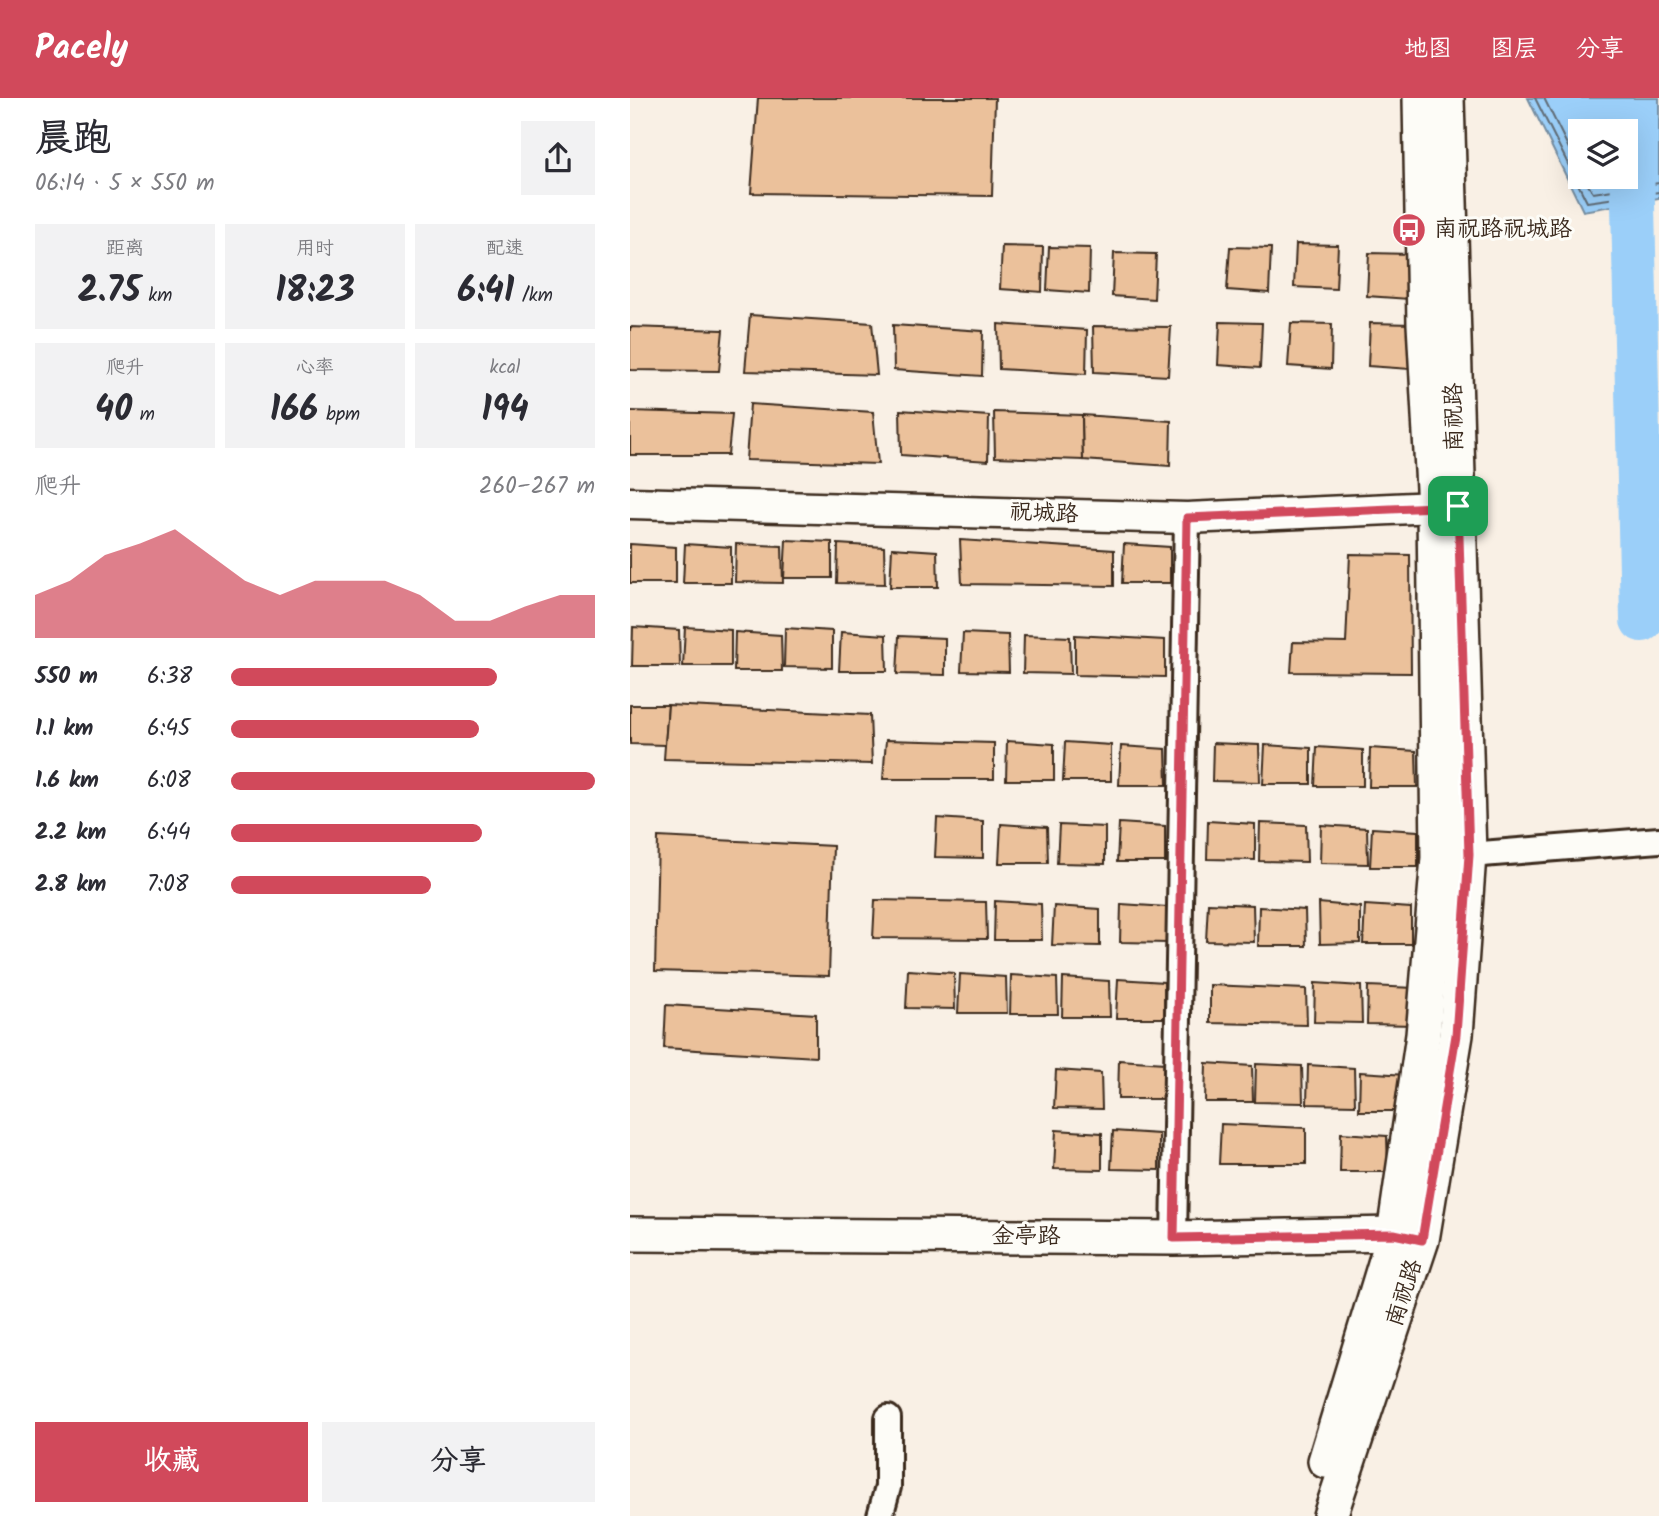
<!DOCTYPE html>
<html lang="zh">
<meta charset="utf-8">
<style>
body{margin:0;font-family:Kalam,"LXGW WenKai TC",sans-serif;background:#f2f2f3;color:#2b2b33;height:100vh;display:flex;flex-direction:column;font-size:26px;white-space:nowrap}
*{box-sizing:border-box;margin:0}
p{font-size:23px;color:#7c7c81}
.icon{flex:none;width:38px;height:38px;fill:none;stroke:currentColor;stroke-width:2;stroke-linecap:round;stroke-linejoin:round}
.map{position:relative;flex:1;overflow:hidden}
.sheet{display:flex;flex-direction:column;background:#fff;width:630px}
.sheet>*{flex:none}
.tools{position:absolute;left:938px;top:21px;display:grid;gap:14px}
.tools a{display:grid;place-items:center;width:70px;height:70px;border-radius:0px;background:#fff;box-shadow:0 7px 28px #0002;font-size:35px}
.pin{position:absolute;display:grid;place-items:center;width:60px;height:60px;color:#fff;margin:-30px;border-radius:14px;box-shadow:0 4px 10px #0006}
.round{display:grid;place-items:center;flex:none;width:74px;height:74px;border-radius:0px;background:#f2f2f3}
.overview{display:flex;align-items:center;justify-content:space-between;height:119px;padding:0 35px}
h1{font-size:38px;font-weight:600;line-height:52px}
.metrics{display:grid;grid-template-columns:repeat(3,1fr);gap:10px;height:119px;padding:7px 35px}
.metrics div{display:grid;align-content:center;border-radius:0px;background:#f2f2f3;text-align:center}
.metrics b{font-size:35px;font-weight:600}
.metrics small{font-size:19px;font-weight:400}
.metrics p{font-size:19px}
.chart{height:196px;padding:14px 35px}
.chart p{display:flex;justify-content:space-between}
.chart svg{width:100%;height:126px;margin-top:7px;fill:#d1495b;opacity:.7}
.button{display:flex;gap:14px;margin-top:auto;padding:14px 35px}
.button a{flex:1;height:80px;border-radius:0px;background:#d1495b;color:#fff;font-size:28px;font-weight:600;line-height:80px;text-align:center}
.button a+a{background:#f2f2f3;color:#2b2b33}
ul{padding:0 35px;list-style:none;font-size:23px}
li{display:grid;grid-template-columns:112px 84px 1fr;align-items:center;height:52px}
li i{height:18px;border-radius:9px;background:#d1495b}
header{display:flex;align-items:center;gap:42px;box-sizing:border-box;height:98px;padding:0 35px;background:#d1495b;color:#fff}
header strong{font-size:33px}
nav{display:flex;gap:38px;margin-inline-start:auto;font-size:24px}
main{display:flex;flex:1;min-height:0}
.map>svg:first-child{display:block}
.water{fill:#9bcff9;stroke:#758da1;stroke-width:2;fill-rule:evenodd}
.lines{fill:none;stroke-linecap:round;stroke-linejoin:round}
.shore{stroke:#616c76;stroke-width:2}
.river{stroke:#9bcff9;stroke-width:44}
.building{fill:#ebc19b;stroke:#3b2a1e;stroke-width:2}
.minor-casing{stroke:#3b2a1e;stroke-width:30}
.tertiary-casing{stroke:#3b2a1e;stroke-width:35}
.secondary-casing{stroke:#3b2a1e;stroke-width:38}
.minor{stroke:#fdfcf7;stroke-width:24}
.tertiary{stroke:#fdfcf7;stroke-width:30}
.secondary{stroke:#fdfcf7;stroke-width:33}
.route-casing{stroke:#fff;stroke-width:14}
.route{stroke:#d1495b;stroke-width:9}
.labels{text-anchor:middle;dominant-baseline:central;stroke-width:6;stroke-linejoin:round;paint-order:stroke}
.poi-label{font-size:23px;fill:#3b2a1e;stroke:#fdfcf7;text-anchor:start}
.street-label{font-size:23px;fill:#3b2a1e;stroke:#fdfcf7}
</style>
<header>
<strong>Pacely</strong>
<nav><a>地图</a><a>图层</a><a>分享</a></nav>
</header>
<main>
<section class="sheet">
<div class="overview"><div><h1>晨跑</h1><p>06:14 · 5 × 550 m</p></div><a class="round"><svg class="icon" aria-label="share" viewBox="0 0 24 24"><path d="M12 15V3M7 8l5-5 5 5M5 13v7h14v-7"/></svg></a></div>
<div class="metrics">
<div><p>距离</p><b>2.75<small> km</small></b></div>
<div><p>用时</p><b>18:23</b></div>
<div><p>配速</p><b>6:41<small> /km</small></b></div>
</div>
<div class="metrics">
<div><p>爬升</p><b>40<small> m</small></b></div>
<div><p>心率</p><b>166<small> bpm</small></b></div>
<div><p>kcal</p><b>194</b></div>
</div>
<div class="chart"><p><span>爬升</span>260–267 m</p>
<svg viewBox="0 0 160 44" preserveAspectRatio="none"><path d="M0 44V29L10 24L20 15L30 11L40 6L50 15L60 24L70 29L80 24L90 24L100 24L110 29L120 38L130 38L140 33L150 29L160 29V44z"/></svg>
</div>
<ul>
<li><b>550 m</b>6:38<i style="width:73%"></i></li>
<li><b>1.1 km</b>6:45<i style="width:68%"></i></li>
<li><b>1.6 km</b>6:08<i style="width:100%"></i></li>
<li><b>2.2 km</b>6:44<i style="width:69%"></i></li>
<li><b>2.8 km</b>7:08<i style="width:55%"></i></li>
</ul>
<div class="button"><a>收藏</a><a>分享</a></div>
</section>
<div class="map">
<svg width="1029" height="1418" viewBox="0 0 1029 1418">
<rect width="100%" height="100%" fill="#f9f0e5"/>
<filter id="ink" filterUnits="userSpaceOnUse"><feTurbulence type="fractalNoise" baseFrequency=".0143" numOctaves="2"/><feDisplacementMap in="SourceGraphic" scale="14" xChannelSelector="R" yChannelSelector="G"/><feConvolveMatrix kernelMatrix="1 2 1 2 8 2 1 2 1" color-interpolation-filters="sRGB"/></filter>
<g filter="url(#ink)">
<!-- water -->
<path class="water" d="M 898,0 L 1029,0 L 1029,100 L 953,113 ZM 950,33 L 996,33 L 996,79 L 950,79 Z"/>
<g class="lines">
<!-- shore -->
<g class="shore">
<path d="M 905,0 L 957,104 L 1029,94"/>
<path d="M 914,0 L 950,73"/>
<path d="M 953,79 L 963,95 L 1029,85"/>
</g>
<!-- river -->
<path class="river" d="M 1002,60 L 1012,522"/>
</g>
<!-- building -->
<g class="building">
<path d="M 128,0 L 365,0 L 362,98 L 121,95 Z"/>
<path d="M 666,146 L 708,147 L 706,191 L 664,189 Z"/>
<path d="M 372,148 L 413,149 L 412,194 L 370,191 Z"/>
<path d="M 419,149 L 460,150 L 459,195 L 417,192 Z"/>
<path d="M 600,149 L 641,150 L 639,195 L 597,192 Z"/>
<path d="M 484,155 L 526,156 L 524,201 L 482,198 Z"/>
<path d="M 739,155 L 781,156 L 779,201 L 737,198 Z"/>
<path d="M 120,217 L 242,225 L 247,277 L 115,273 Z"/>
<path d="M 590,224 L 632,225 L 630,270 L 588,267 Z"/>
<path d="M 661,225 L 702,226 L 701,271 L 658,268 Z"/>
<path d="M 740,225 L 782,226 L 780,271 L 738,268 Z"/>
<path d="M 368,226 L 457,232 L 456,276 L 369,271 Z"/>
<path d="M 263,227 L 353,233 L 352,278 L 264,272 Z"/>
<path d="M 463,228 L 541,229 L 538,278 L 464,274 Z"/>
<path d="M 0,229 L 93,232 L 89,273 L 0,272 Z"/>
<path d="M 120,306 L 243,314 L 248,366 L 116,362 Z"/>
<path d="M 270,312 L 359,318 L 358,363 L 271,357 Z"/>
<path d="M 0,313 L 102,316 L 98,357 L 0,357 Z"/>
<path d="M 364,314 L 452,317 L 453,362 L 365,359 Z"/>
<path d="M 452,317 L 541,323 L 540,368 L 453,362 Z"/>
<path d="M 156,442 L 202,444 L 202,480 L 154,480 Z"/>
<path d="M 330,442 L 484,452 L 484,488 L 332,486 Z"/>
<path d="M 0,446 L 46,449 L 46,485 L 0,485 Z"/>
<path d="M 55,446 L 101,449 L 101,485 L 53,485 Z"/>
<path d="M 106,446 L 152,448 L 153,485 L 105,484 Z"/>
<path d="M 208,446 L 254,449 L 255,486 L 207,485 Z"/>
<path d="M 494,446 L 540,449 L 540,485 L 492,485 Z"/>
<path d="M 262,450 L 307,453 L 308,489 L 260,489 Z"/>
<path d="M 720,456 L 780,457 L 781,575 L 661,574 L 663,544 L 716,545 Z"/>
<path d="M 3,529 L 49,532 L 50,568 L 2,568 Z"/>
<path d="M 55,529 L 101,532 L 101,568 L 53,568 Z"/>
<path d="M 155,530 L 202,533 L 202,570 L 154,569 Z"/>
<path d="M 105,534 L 151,537 L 152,573 L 104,573 Z"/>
<path d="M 211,534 L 256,537 L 257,573 L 209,573 Z"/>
<path d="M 333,535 L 378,537 L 379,574 L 331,573 Z"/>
<path d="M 394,537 L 440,539 L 441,576 L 393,575 Z"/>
<path d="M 445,537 L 535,542 L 535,579 L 445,577 Z"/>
<path d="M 269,538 L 315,540 L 315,577 L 267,576 Z"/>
<path d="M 0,607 L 38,607 L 35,647 L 0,646 Z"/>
<path d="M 38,607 L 240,617 L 242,666 L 34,661 Z"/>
<path d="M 256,642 L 364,645 L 364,681 L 253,681 Z"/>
<path d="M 377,643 L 424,646 L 424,682 L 376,682 Z"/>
<path d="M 435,644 L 481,647 L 481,683 L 433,683 Z"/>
<path d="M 583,645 L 629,647 L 630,684 L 582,683 Z"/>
<path d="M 635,647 L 681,650 L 681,686 L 633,686 Z"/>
<path d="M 491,648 L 536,651 L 537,687 L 489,687 Z"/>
<path d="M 687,649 L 733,652 L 733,688 L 685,688 Z"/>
<path d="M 740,650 L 786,653 L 787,689 L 739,689 Z"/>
<path d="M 307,720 L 353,723 L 353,760 L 305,759 Z"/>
<path d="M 578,723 L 625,726 L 625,762 L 577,761 Z"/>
<path d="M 489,725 L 535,728 L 535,764 L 487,764 Z"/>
<path d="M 630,725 L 676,727 L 677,764 L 629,763 Z"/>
<path d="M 371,726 L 417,729 L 418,765 L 369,765 Z"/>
<path d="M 429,727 L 475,729 L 475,766 L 427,765 Z"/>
<path d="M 691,727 L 737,730 L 738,766 L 690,765 Z"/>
<path d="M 742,730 L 788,733 L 788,769 L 740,769 Z"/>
<path d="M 28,739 L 203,748 L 199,878 L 25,873 Z"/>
<path d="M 245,802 L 356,804 L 357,841 L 243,840 Z"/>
<path d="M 365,803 L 411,806 L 412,842 L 364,842 Z"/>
<path d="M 578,805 L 623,807 L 624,844 L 576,843 Z"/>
<path d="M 689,805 L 730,809 L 730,845 L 690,846 Z"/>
<path d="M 491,806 L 537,809 L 538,845 L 490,844 Z"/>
<path d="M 735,807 L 781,810 L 781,846 L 733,846 Z"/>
<path d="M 424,808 L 470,811 L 470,848 L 422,847 Z"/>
<path d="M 629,809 L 675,812 L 676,848 L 628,848 Z"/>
<path d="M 278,872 L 324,875 L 325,911 L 276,910 Z"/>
<path d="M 330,876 L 376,879 L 377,915 L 328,915 Z"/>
<path d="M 381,877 L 427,880 L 428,916 L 380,916 Z"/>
<path d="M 433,880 L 479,883 L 480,919 L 432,919 Z"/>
<path d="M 488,881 L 534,884 L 534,920 L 486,920 Z"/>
<path d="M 685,885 L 731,888 L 732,925 L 684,924 Z"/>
<path d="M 580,887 L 676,891 L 677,927 L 580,925 Z"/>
<path d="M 738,888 L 785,890 L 785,927 L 737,926 Z"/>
<path d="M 36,907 L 186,916 L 186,959 L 34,950 Z"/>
<path d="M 489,962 L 535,965 L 536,1001 L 488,1001 Z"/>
<path d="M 576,965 L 622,968 L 623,1004 L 575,1004 Z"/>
<path d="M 626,966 L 672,968 L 673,1005 L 625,1004 Z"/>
<path d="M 678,967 L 724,970 L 725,1007 L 677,1006 Z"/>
<path d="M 426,972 L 471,975 L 472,1011 L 424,1010 Z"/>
<path d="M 730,974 L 776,977 L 777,1013 L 729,1013 Z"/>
<path d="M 591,1026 L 676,1030 L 676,1066 L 589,1066 Z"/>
<path d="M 426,1032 L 472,1035 L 472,1072 L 424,1071 Z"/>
<path d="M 483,1033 L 529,1036 L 529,1072 L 481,1071 Z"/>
<path d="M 711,1035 L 757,1038 L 758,1074 L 710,1074 Z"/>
</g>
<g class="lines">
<!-- minor casing -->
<g class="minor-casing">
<g id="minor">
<path d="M 839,757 L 1029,742"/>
<path d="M 544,1140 L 557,420"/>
<path d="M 250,1418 L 258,1389 L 258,1320"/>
</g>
</g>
<!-- tertiary casing -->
<g class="tertiary-casing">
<path id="tertiary" d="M 0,405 L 557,420 L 828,408"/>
</g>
<!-- secondary casing -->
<g class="secondary-casing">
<g id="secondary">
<path d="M 0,1136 L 544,1140 L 764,1136 L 785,1140"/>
<path d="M 695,1363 L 764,1136 L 793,937 L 808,760 L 804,409 L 794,226 L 790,0"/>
<path d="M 700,1418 L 792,1142 L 826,937 L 839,757 L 817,0"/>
</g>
</g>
<!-- minor -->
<use href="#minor" class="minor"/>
<!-- tertiary -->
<use href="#tertiary" class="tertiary"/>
<!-- secondary -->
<use href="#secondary" class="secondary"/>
</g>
</g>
<g class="lines" filter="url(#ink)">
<!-- route casing -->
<g class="route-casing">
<path id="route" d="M 828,408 L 839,757 L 826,937 L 792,1142 L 764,1136 L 544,1140 L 557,420 Z"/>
</g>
<!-- route -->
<use href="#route" class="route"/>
</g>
<!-- icons -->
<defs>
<g id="bus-disc" transform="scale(1.75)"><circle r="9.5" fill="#d1495b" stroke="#fdfcf7"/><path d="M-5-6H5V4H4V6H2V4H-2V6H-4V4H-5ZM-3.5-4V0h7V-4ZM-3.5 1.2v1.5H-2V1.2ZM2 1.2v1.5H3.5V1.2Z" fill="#fff"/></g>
</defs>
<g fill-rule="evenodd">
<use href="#bus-disc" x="779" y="132"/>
</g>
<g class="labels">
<!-- poi labels -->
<g class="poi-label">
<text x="804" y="132">南祝路祝城路</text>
</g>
<!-- street labels -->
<g class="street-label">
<text transform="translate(825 319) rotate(-91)">南祝路</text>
<text transform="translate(414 416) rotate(2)">祝城路</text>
<text x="396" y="1139">金亭路</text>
<text transform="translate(775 1195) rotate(-72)">南祝路</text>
</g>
</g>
</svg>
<div class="tools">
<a><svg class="icon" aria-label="layers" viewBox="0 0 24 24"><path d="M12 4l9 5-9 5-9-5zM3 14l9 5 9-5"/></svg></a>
</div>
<div class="pin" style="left:828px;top:408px;background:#1e9e55"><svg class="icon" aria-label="arrive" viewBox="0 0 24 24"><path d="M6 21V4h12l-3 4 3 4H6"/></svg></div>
</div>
</main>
